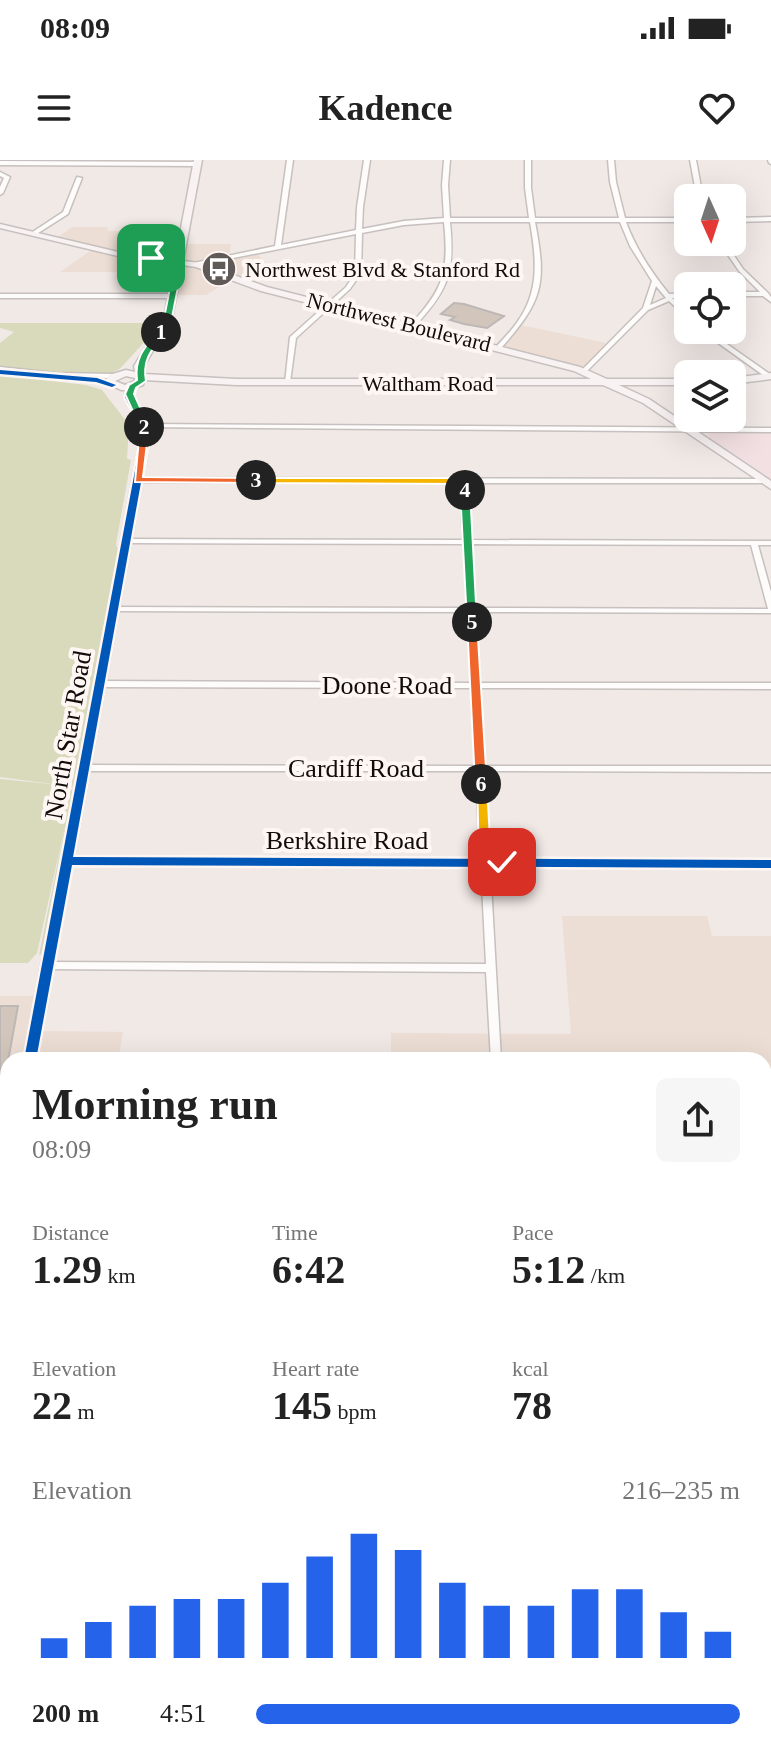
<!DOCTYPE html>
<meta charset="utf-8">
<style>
body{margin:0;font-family:Georgia,serif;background:#f6f6f6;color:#222;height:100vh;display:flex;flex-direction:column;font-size:30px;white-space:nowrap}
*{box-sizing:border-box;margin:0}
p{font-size:26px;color:#767676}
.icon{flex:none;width:44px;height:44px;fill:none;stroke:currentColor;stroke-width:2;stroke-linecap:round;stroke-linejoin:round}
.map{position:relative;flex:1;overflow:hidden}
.panel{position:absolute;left:0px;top:892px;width:772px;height:710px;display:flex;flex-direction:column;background:#fff;border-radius:24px 24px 0 0;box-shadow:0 8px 32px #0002}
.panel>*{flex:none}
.needle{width:52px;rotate:177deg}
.controls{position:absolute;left:674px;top:24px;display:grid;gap:16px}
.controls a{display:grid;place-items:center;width:72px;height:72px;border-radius:12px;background:#fff;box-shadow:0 8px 32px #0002;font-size:40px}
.pin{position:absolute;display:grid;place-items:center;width:68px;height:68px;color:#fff;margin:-34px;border-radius:16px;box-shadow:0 4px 12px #0006}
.km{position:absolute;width:40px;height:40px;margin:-20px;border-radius:50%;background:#222;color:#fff;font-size:22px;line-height:40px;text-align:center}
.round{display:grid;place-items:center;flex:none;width:84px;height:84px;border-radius:12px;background:#f6f6f6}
.overview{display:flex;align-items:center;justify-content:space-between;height:136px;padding:0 32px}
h1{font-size:44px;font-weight:800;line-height:60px}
.metrics{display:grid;grid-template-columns:repeat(3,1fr);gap:12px;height:136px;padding:8px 32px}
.metrics div{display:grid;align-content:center}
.metrics b{font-size:40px;font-weight:800}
.metrics small{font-size:22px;font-weight:400}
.metrics p{font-size:22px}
.chart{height:224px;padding:16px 32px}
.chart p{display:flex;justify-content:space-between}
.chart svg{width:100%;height:144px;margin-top:8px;stroke:#2563eb;stroke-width:6}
ul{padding:0 32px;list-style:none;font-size:26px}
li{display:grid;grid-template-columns:128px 96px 1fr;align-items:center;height:60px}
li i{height:20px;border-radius:10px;background:#2563eb}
.status{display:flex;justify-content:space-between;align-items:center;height:56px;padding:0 40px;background:#fff;direction:ltr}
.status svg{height:22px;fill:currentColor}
header{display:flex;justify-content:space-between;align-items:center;height:104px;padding:0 32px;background:#fff;font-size:36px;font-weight:800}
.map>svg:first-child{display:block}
.commercial{fill:#ecded4}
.education{fill:#f3e0e2}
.green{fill:#d9d9bb}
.building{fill:#d2c5bb;stroke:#bdb8b6;stroke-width:2}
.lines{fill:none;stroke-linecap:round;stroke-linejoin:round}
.street-casing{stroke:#c6c0be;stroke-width:3}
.secondary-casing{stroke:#c6c0be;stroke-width:3}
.primary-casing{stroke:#b9a8a2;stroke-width:3}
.street{fill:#fdfcfb;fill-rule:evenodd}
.secondary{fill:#f8f3f2;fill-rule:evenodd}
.primary{fill:#f3ebe8;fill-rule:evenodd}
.cycleway-casing{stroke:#fef6f3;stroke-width:5}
.cycleway{fill:#0057b8;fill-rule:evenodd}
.split-1{fill:#22a559;stroke:#fff;stroke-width:2}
.split-2{fill:#22a559;stroke:#fff;stroke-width:2}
.split-3{fill:#f0652b;stroke:#fff;stroke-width:2}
.split-4{fill:#f5b400;stroke:#fff;stroke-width:2}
.split-5{fill:#22a559;stroke:#fff;stroke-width:2}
.split-6{fill:#f0652b;stroke:#fff;stroke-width:2}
.split-7{fill:#f5b400;stroke:#fff;stroke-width:2}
.labels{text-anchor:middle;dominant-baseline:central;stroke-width:8;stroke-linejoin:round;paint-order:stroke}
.far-poi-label{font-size:22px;fill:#100c0a;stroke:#fef6f3;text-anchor:start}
.far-street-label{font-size:22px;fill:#100c0a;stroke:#fef6f3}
.street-label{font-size:26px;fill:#100c0a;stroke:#fef6f3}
</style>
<div class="status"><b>08:09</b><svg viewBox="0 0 49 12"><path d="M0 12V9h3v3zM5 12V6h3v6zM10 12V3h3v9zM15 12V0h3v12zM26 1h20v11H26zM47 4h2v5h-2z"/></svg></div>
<header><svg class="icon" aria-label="menu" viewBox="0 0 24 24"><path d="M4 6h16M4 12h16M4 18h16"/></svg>Kadence<svg class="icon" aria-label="heart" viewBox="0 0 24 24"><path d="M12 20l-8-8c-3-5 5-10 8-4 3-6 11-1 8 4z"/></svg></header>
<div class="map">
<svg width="771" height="1601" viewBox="0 0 771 1601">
<rect width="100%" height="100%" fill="#f1e9e6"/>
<!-- commercial -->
<g class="commercial">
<path d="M 72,67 L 108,67 L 108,71 L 186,72 L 184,84 L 231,84 L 229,99 L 256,93 L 270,107 L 243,123 L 233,119 L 206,135 L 171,135 L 175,112 L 60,112 L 93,89 L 55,79 Z"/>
<path d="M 516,164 L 606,183 L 580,212 L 492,188 Z"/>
<path d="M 562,756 L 707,756 L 712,776 L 771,776 L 771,939 L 764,938 L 764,900 L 391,900 L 391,873 L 571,874 Z"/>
<path d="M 0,836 L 41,836 L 36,871 L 123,872 L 118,900 L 8,900 L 8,1100 L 0,1100 Z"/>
<rect x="0" y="1242" width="8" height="91"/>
</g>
<!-- education -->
<path class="education" d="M 717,271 L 771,273 L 771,321 L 709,278 L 709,273 Z"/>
<!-- green -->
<g class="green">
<path d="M 0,163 L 159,163 C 155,170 122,208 118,210 C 89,223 32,211 0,208 L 0,183 L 14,172 L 0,168 Z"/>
<path d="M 0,215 L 86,225 L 102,230 L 129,265 L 127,299 L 131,300 L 116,384 L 119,395 L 75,627 L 0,617 Z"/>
<path d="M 0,619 L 50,624 L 74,630 L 42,794 L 39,795 L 66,661 L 37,793 L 28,803 L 0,803 Z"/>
</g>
<!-- building -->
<g class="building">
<path d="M 454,143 L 464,144 L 504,156 L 487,168 L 464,164 L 450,160 L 455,157 L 441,154 Z"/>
<path d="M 0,846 L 18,846 L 4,923 L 0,923 Z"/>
</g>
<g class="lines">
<!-- street casing -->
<g class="street-casing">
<g id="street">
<path d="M 287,0 L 293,0 L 281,85 L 356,70 L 357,47 L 364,0 L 370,0 L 363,47 L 362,69 L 404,61 L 444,58 L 442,25 L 444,0 L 450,0 L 448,25 L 450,58 L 529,58 L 525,28 L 525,0 L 531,0 L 531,28 L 535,58 L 619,58 L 610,22 L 608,0 L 614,0 L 616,22 L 625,58 L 688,58 L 688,62 L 626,62 C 636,89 651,112 669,134 L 688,133 L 688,137 L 672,138 L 688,153 L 688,159 L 669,141 L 648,150 L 586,212 L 582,212 L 582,210 L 643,148 L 652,121 L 630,86 L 620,62 L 535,62 C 547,124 543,141 501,188 L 497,188 L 497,186 C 504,178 512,170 518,161 C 540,130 536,97 530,62 L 450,62 C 455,112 449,130 414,167 L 410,167 L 410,165 C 444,129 449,111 444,62 L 404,65 L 362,73 L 361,113 L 350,129 L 296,178 L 290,222 L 285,223 L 290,177 L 346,127 L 355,113 L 356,74 L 192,106 L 189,104 L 275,86 ZM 656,126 L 666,138 L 650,145 Z"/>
<path d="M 690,0 L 696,0 L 703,38 L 697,38 Z"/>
<path d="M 768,0 L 771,0 L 771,4 L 769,3 Z"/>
<path d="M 0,1 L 197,2 L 200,4 L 197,6 L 0,5 Z"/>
<path d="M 0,12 L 10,17 L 3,33 L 0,35 L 0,27 L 4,18 L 0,16 Z"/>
<path d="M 77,17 L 82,18 L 68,54 L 35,75 L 31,75 L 31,73 L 63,52 Z"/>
<path d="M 771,57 L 771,61 L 732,62 L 732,58 Z"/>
<path d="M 719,82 L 725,82 L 743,109 L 768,133 L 771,137 L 771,142 L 763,136 L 732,136 L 732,132 L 760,132 L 739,111 Z"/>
<path d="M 0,134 L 172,134 L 175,136 L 172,138 L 0,138 Z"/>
<path d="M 700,170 L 707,170 L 771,215 L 771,218 L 767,218 Z"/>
<path d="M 0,207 L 55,213 L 114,214 L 117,216 L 114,218 L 55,217 L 0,211 Z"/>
<path d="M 144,264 L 771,268 L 771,272 L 142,267 L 141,266 Z"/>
<path d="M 135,318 L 768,319 L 769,321 L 765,323 L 468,323 L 471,380 L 771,381 L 771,385 L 758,385 L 771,432 L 771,453 L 475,452 L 479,523 L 771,523 L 771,529 L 480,528 L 484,606 L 771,606 L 771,612 L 485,611 L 490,700 L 771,701 L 771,707 L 490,706 L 501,900 L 491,900 L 486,812 L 43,809 L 42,806 L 47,802 L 486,804 L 481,706 L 65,703 L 63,701 L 65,699 L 68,698 L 480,700 L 476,611 L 85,611 L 81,608 L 85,605 L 475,606 L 471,528 L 100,527 L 96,524 L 100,521 L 471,523 L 467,452 L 114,451 L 110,449 L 114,447 L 467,448 L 464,384 L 127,383 L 123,381 L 127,379 L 463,380 L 460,323 L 138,322 L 135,322 ZM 471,384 L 751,385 L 768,449 L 475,448 Z"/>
<path d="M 0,1141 L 8,1142 L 8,1152 L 0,1151 Z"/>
<rect x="0" y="1327" width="8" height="12"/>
<rect x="764" y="1334" width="7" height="12"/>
<path d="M 0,1506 L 8,1509 L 8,1523 L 0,1520 Z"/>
<rect x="764" y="1535" width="7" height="14"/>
<rect x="449" y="1594" width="14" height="7"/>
<path d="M 679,1594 L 693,1594 L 694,1601 L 680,1601 Z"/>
</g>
</g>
<!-- secondary casing -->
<g class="secondary-casing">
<g id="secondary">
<path d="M 194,0 L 202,0 L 183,101 L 200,103 L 267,127 L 580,207 L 607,219 L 688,219 L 688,225 L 619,225 L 649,239 L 771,321 L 771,329 L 643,243 L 603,225 L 236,225 L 144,220 L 143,225 L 137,227 L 134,237 L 149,266 L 149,284 L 37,900 L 23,900 L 139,284 L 139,266 L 124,237 L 126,230 L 121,230 L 105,222 L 109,215 L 126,210 L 135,212 L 134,206 L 164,158 L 174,104 L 118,96 L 0,68 L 0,64 L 118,92 L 175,99 ZM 182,105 L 196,107 L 261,131 L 574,211 L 591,219 L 236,219 L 144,214 L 144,206 L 172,158 ZM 126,216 L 135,218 L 135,221 L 125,225 L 115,221 Z"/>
<path d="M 771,213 L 771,219 L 732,224 L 732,218 Z"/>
<path d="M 8,1027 L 8,1075 L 6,1080 L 0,1082 L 0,1033 L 2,1028 Z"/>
</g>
</g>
<!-- primary casing -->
<g class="primary-casing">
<g id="primary">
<path d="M 8,934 L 8,948 L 0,949 L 0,935 Z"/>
<rect x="764" y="939" width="7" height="14"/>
</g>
</g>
<!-- street -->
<use href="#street" class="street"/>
<!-- secondary -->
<use href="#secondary" class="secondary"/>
<!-- primary -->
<use href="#primary" class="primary"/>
<!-- cycleway casing -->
<g class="cycleway-casing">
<g id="cycleway">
<path d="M 0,210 L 97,218 L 116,225 L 112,227 L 96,222 L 0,214 Z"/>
<path d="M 129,225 L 136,227 L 133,237 L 148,266 L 148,284 L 73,697 L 771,700 L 771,708 L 72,705 L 36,900 L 24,900 L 140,284 L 140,266 L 125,237 Z"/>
</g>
</g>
<!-- cycleway -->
<use href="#cycleway" class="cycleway"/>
</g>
<!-- split-1 -->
<path class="split-1" d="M 148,96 L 183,101 L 172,158 L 161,175 L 157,172 L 164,158 L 175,103 L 148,99 Z"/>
<!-- split-2 -->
<path class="split-2" d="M 158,171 L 165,172 C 152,190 142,199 146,221 L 136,228 L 134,234 L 149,267 L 144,269 L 140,267 L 125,234 L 129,225 L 137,220 C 134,198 145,187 158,171 Z"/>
<!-- split-3 -->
<path class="split-3" d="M 144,264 L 149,267 L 143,317 L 256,318 L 261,320 L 256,323 L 135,322 L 140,267 Z"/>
<!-- split-4 -->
<path class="split-4" d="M 464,318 L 469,321 L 470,330 L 465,333 L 460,330 L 460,324 L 256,323 L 252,320 L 256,318 Z"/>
<!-- split-5 -->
<path class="split-5" d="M 465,327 L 470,330 L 477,462 L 472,465 L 467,462 L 460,330 Z"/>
<!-- split-6 -->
<path class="split-6" d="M 472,459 L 477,462 L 487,624 L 481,628 L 475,624 L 467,462 Z"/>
<!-- split-7 -->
<path class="split-7" d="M 477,621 L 487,624 L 491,698 L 506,699 L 506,705 L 486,707 L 479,702 Z"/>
<!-- icons -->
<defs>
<g id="bus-disc" transform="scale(1.8)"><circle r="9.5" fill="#5f5957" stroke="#fef6f3"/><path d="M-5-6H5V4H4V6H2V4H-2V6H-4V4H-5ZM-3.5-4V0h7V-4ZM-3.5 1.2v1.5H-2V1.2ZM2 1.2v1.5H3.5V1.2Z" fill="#fff"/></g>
</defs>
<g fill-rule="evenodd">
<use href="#bus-disc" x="219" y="109"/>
</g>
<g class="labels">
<!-- far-poi labels -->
<g class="far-poi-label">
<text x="245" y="109">Northwest Blvd &amp; Stanford Rd</text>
</g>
<!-- far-street labels -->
<g class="far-street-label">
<text transform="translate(399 162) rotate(14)">Northwest Boulevard</text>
<text x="428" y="223">Waltham Road</text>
</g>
<!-- street labels -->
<g class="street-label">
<text x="387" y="525">Doone Road</text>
<text transform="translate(68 575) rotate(-80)">North Star Road</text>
<text x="356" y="608">Cardiff Road</text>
<text x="347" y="680">Berkshire Road</text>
</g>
</g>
</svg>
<div class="controls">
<a><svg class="needle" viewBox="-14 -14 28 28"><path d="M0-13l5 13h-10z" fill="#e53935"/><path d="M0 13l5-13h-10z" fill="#767676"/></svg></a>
<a><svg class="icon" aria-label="locate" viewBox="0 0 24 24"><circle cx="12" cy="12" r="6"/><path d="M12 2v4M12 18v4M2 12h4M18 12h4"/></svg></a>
<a><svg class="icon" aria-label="layers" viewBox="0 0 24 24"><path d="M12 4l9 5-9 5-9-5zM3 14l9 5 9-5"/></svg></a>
</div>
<div class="pin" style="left:151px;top:98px;background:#1e9e55"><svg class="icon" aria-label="arrive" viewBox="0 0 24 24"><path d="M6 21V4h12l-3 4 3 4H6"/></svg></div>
<div class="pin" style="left:502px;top:702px;background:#d93025"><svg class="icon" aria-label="check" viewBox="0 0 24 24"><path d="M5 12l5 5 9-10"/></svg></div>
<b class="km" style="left:161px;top:172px">1</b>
<b class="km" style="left:144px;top:267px">2</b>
<b class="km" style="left:256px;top:320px">3</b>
<b class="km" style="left:465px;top:330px">4</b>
<b class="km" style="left:472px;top:462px">5</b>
<b class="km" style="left:481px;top:624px">6</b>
<section class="panel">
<div class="overview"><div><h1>Morning run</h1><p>08:09</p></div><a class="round"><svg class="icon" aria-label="share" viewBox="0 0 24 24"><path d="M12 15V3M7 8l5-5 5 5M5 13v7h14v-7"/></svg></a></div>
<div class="metrics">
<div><p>Distance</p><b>1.29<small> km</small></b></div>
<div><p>Time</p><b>6:42</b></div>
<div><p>Pace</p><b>5:12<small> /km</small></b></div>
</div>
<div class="metrics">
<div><p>Elevation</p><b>22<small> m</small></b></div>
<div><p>Heart rate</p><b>145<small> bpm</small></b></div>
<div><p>kcal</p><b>78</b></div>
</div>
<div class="chart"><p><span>Elevation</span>216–235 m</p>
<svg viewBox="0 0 160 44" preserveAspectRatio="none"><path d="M5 44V38M15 44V33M25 44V28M35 44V26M45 44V26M55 44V21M65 44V13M75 44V6M85 44V11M95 44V21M105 44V28M115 44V28M125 44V23M135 44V23M145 44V30M155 44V36"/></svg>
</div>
<ul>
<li><b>200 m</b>4:51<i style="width:100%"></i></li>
</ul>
</section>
</div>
